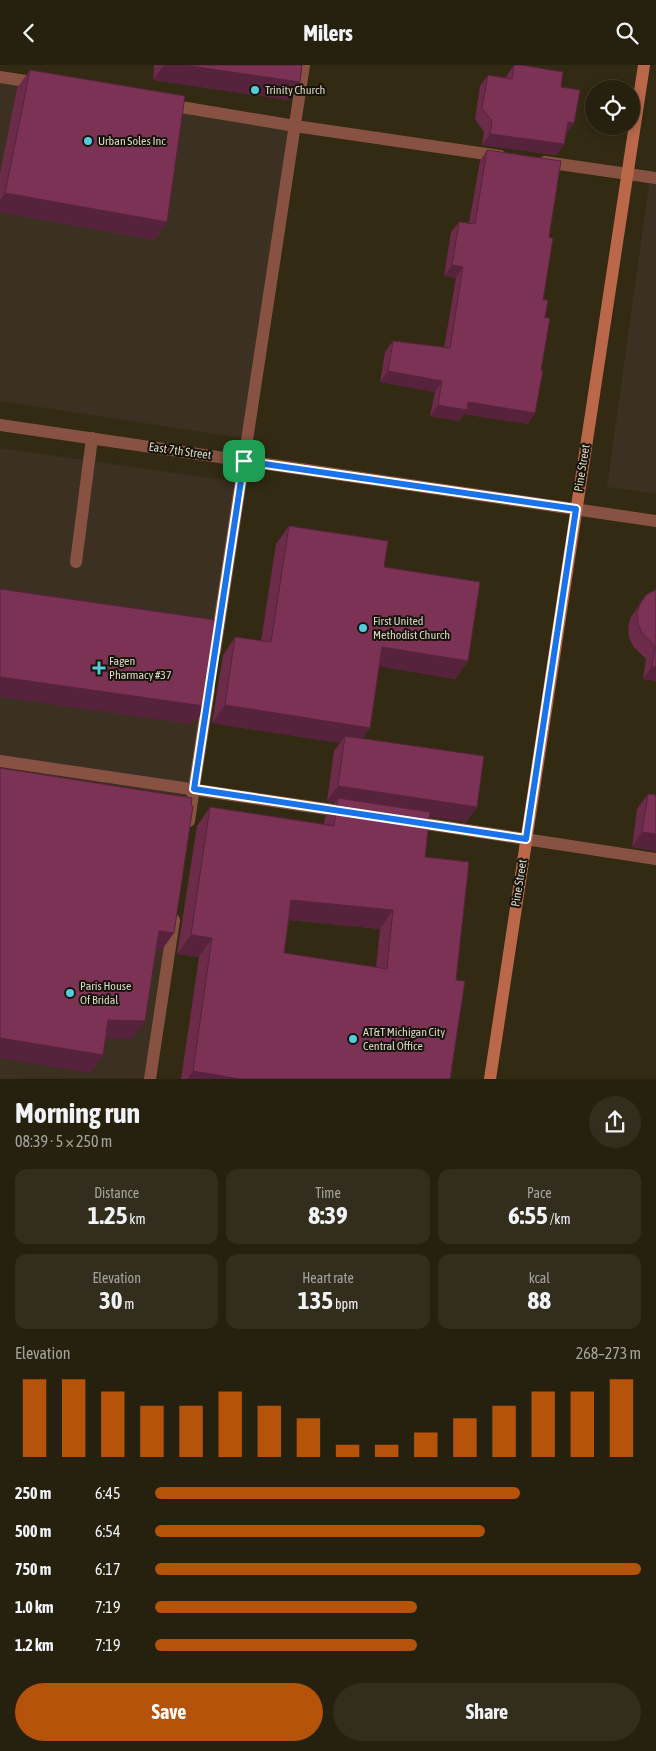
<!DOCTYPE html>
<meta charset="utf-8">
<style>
body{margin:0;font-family:"Asap Condensed",sans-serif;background:#322d1c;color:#f1f3f6;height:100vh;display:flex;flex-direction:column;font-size:19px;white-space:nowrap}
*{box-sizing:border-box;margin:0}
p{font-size:16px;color:#a4a39e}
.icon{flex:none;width:28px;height:28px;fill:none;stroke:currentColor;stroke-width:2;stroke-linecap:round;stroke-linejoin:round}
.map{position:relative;height:1014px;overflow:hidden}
.drawer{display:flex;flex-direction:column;background:#26200e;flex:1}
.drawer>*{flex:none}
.controls{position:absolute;left:585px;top:15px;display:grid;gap:10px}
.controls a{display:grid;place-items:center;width:55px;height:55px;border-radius:50%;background:#26200e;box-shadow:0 2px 8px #0003,0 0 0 1px #423e2e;font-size:25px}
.pin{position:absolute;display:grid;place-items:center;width:42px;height:42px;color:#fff;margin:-21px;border-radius:10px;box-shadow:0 2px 8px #0006}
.round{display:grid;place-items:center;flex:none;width:52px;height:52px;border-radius:26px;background:#322d1c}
.headline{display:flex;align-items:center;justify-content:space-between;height:85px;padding:0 15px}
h1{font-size:28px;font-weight:700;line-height:38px}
.metrics{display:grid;grid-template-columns:repeat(3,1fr);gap:8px;height:85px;padding:5px 15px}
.metrics div{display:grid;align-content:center;border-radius:12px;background:#322d1c;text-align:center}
.metrics b{font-size:25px;font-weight:700}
.metrics small{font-size:14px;font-weight:400}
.metrics p{font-size:14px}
.chart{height:140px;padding:10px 15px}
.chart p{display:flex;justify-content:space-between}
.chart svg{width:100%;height:90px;margin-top:5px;stroke:#b45309;stroke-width:6}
.cta{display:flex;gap:10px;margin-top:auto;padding:10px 15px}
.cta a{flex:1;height:58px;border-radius:30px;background:#b45309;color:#fff;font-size:20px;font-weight:700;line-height:58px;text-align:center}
.cta a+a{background:#322d1c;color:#f1f3f6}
ul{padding:0 15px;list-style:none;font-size:16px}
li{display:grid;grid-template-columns:80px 60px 1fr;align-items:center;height:38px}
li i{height:12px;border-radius:6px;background:#b45309}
header{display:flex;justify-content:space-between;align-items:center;height:65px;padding:0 15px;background:#26200e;font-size:22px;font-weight:700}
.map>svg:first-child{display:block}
.commercial{fill:#3b3021}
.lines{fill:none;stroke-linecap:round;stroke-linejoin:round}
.lane{stroke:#875241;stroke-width:12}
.street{stroke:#875241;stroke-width:12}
.secondary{stroke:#ba674a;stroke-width:12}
.wall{fill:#6b2b49;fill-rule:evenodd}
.shaded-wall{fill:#57233c}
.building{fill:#7c3255;stroke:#57233c;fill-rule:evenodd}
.route-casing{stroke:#fff;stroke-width:10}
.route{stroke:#1a73e8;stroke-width:6}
.poi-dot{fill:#53cbdb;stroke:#161309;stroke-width:2}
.labels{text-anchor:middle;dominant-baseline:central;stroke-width:4;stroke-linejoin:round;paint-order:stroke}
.poi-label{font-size:12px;fill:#dad6c8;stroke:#161309;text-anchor:start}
.street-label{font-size:12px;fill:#dad6c8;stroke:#161309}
</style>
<header><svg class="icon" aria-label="back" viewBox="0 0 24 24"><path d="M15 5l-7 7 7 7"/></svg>Milers<svg class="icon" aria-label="search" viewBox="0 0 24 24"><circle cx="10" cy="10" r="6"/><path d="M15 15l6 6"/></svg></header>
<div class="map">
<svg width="656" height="1014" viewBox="0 0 656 1014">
<rect width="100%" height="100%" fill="#322a13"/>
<!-- commercial -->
<g class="commercial">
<path d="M 0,12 L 295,61 L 247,374 L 0,336 Z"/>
<path d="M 650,112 L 656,113 L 656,429 L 607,422 Z"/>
<path d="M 0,383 L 240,417 L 150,1013 L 0,1014 Z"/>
</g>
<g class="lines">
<!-- lane -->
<g class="lane">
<path d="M 0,12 L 38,18"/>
<path d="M 169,40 L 295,61 L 500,91"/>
<path d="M 545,97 L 656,113"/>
<path d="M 76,497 L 92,373"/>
<path d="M 215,586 L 304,0"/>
<path d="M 0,696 L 347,747"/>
<path d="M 189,756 L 209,625"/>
<path d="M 414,757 L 656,794"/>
<path d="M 150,1014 L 174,855"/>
</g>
<!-- street -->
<path class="street" d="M 0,360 L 656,456"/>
<!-- secondary -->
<path class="secondary" d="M 490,1014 L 644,0"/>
</g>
<!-- wall -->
<g class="wall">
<path d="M 154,0 L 302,0 L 300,17 L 288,35 L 153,15 Z"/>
<path d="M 514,0 L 521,0 L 561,22 L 574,58 L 566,69 L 564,79 L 556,90 L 482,80 L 484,67 L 475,54 L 480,21 L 488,10 L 506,13 L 507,10 Z"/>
<path d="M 30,5 L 155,175 L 0,147 L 0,108 L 17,23 Z"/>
<path d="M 487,85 L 549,172 L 543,235 L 545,253 L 541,305 L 535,348 L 528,359 L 464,349 L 459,356 L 430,351 L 435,327 L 380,317 L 385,287 L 393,276 L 444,283 L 456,213 L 444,211 L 451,167 L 459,157 L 469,158 L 480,96 Z"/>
<path d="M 289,461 L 384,502 L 468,596 L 455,614 L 379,601 L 362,674 L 477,742 L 466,757 L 430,751 L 425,792 L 456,915 L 450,1014 L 181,1014 L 199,892 L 177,889 L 197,761 L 210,742 L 324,759 L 325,752 L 335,737 L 327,736 L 334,686 L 340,678 L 212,658 L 223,590 L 235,572 L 261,576 L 276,479 ZM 289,855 L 380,864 L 376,902 L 284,888 Z"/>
<path d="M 656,525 L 656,616 L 643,614 L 646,594 L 633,581 L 629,572 L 628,561 L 631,552 L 646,530 Z"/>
<path d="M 648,729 L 656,786 L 632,782 L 637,744 Z"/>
</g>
<!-- shaded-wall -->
<g class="shaded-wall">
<path d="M 164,0 L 183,0 L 300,17 L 288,35 L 153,15 Z"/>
<path d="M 568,57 L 574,58 L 566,69 L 560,68 Z"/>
<path d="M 490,69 L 564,79 L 556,90 L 482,80 Z"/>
<path d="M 5,128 L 167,157 L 155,175 L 0,147 L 0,135 Z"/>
<path d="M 452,200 L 463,202 L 456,213 L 444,211 Z"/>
<path d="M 388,306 L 442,316 L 435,327 L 380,317 Z"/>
<path d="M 468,337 L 535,348 L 528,359 L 464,349 L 459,356 L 430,351 L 438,340 Z"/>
<path d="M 382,582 L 468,596 L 455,614 L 370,600 Z"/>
<path d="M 652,601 L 656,602 L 656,616 L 643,614 Z"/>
<path d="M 0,612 L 204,637 L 209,638 L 196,656 L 194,655 L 191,659 L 0,632 Z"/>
<path d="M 225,640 L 370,663 L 357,681 L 345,671 L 340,678 L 212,658 Z"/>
<path d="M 338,721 L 477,742 L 466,757 L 338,738 L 338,733 L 335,737 L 327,736 Z"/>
<path d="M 642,767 L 656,769 L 656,786 L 632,782 Z"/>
<path d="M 291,835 L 393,845 L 380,864 L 278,854 Z"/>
<path d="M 159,866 L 174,868 L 161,886 L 147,884 Z"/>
<path d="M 191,870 L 212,873 L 199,892 L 177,889 Z"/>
<path d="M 108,955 L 145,956 L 132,974 L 95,973 Z"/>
<path d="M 0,973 L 103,990 L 91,1008 L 0,993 Z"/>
<path d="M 193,1006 L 240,1014 L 187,1014 Z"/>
</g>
<!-- building -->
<g class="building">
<path d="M 183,0 L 302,0 L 300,17 Z"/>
<path d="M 514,0 L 521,0 L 563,7 L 561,22 L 580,25 L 574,58 L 568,57 L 564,79 L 490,69 L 492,56 L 482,43 L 488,10 L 512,14 Z"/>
<path d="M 30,5 L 185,31 L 167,157 L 5,128 Z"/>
<path d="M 487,85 L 561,96 L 549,172 L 553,173 L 543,235 L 548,235 L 545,253 L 550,253 L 541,305 L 543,305 L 535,348 L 468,337 L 467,345 L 438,340 L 442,316 L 388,306 L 393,276 L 450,283 L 463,202 L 452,200 L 459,157 L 475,159 Z"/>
<path d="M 289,461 L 388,476 L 384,502 L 480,517 L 468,596 L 382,582 L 370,663 L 225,640 L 235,572 L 271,577 Z"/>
<path d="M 0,524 L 216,555 L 214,569 L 219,569 L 209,638 L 204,637 L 204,641 L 0,612 Z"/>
<path d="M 655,525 L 656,525 L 656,602 L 652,601 L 655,581 L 642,568 L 638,559 L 637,548 L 640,539 L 646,530 Z"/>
<path d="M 345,671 L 484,691 L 477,742 L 338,721 Z"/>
<path d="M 0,703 L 192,733 L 191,740 L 193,741 L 174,868 L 159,866 L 145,956 L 108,955 L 103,990 L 0,973 Z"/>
<path d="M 648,729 L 656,730 L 656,769 L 642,767 Z"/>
<path d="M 338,733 L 430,747 L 425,792 L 469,797 L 456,915 L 465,916 L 450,1014 L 240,1014 L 193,1006 L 212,873 L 191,870 L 210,742 L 334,761 ZM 291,835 L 393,845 L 387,904 L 284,888 Z"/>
</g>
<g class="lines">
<!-- route casing -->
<g class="route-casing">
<path id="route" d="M 244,396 L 576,444 L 526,774 L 194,724 Z"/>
</g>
<!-- route -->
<use href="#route" class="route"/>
</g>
<!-- markers -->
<g class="poi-dot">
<circle cx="255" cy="25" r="5"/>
<circle cx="88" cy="76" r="5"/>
<circle cx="363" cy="563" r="5"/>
<path d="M96.5 595.5h5v5h5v5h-5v5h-5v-5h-5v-5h5z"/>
<circle cx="70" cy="928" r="5"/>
<circle cx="353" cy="974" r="5"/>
</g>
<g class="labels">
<!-- poi labels -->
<g class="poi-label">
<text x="265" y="25">Trinity Church</text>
<text x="98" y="76">Urban Soles Inc</text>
<text x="373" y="556">First United<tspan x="373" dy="14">Methodist Church</tspan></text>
<text x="109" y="596">Fagen<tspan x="109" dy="14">Pharmacy #37</tspan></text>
<text x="80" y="921">Paris House<tspan x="80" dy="14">Of Bridal</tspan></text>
<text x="363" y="967">AT&amp;T Michigan City<tspan x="363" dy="14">Central Office</tspan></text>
</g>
<!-- street labels -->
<g class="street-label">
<text transform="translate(180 386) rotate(8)">East 7th Street</text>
<text transform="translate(582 403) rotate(-81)">Pine Street</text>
<text transform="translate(519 818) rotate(-81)">Pine Street</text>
</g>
</g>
</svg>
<div class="controls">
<a><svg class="icon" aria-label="locate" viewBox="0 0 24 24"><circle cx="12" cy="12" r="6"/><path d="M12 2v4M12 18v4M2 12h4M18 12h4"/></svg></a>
</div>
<div class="pin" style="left:244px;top:396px;background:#1e9e55"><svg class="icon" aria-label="arrive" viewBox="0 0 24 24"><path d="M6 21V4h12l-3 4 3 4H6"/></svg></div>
</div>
<section class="drawer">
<div class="headline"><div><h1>Morning run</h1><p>08:39 · 5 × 250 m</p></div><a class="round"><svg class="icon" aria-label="share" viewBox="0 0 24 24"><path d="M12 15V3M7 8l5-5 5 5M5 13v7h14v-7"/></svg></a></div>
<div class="metrics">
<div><p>Distance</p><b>1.25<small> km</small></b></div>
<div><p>Time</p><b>8:39</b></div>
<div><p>Pace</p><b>6:55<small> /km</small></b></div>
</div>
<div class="metrics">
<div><p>Elevation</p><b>30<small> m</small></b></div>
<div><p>Heart rate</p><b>135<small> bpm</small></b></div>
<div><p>kcal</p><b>88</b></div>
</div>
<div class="chart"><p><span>Elevation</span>268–273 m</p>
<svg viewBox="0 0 160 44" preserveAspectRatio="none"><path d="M5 44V6M15 44V6M25 44V12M35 44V19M45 44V19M55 44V12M65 44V19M75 44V25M85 44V38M95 44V38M105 44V32M115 44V25M125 44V19M135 44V12M145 44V12M155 44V6"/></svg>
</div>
<ul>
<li><b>250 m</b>6:45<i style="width:75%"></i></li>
<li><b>500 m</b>6:54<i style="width:68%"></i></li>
<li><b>750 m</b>6:17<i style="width:100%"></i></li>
<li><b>1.0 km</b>7:19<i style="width:54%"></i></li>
<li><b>1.2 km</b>7:19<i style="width:54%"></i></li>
</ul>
<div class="cta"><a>Save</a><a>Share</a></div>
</section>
